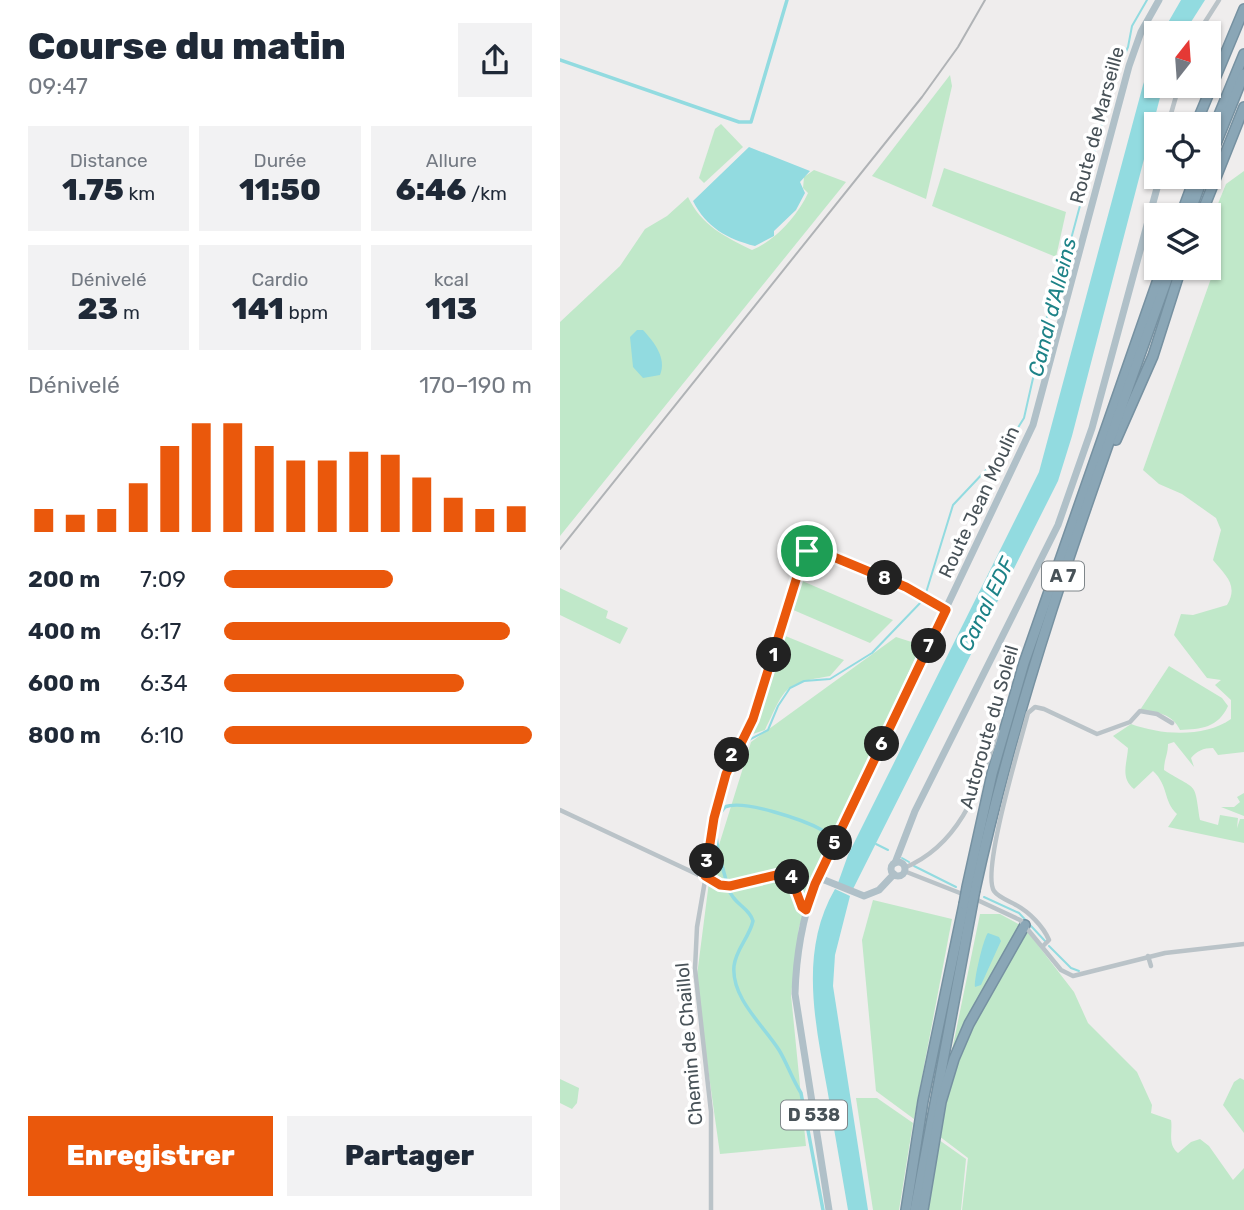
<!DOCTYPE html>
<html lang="fr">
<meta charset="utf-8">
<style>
body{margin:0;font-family:Rubik,sans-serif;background:#f2f2f3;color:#1f2937;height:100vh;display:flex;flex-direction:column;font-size:26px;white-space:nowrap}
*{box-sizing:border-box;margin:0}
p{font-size:23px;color:#747a83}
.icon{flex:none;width:38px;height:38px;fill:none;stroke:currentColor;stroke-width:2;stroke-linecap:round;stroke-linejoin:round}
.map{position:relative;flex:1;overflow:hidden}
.side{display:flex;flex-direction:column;background:#fff;width:560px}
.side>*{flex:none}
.needle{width:46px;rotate:17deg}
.buttons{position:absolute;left:584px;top:21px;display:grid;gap:14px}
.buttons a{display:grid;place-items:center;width:77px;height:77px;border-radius:0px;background:#fff;box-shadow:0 2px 5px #0004;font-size:35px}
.pin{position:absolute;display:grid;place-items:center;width:60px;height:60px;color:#fff;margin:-30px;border:4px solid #fff;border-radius:50%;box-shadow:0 2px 7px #0007}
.km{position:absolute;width:35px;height:35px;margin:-18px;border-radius:50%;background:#222;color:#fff;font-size:19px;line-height:35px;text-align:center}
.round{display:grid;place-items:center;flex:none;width:74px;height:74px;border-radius:0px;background:#f2f2f3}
.summary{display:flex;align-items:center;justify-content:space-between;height:119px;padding:0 28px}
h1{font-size:38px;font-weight:800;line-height:52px}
.figures{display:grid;grid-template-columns:repeat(3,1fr);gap:10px;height:119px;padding:7px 28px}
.figures div{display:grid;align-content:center;border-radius:0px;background:#f2f2f3;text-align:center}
.figures b{font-size:30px;font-weight:800}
.figures small{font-size:19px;font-weight:400}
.figures p{font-size:19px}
.chart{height:196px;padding:14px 28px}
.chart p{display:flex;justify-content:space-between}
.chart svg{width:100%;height:126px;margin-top:7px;stroke:#ea580c;stroke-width:6}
.primary-button{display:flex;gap:14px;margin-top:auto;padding:14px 28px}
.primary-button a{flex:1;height:80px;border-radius:0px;background:#ea580c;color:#fff;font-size:28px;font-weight:800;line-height:80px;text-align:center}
.primary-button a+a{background:#f2f2f3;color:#1f2937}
ul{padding:0 28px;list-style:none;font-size:23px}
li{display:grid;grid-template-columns:112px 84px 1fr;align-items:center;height:52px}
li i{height:18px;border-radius:9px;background:#ea580c}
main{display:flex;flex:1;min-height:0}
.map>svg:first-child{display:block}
.green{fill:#c0e8c9}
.water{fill:#92dbe0}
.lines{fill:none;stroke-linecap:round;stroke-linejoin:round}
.stream{stroke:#92dbe0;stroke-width:2}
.canal{stroke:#92dbe0;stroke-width:3.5}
.highway-casing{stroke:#7691a1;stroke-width:12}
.street{stroke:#bac3c8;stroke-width:4.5}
.primary{stroke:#b0c0c8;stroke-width:7}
.highway{stroke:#8aa6b6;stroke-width:9}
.rail{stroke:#b0b3b6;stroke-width:2}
.highway-bridge-casing{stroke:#7691a1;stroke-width:12;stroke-linecap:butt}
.highway-bridge{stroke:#8aa6b6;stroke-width:9}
.route-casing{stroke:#fff;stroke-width:14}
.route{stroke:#ea580c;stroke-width:9}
.labels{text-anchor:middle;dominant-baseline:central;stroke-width:7;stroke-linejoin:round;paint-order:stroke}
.shield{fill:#fff;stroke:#7f868a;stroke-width:2}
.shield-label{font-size:18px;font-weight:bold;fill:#485258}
.street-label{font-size:19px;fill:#485258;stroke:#fff}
.water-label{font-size:21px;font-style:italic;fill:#1d8287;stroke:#fff}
</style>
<main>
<section class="side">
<div class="summary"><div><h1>Course du matin</h1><p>09:47</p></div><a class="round"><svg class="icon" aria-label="share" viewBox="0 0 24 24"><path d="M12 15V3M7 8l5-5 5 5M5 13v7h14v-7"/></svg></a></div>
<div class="figures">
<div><p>Distance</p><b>1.75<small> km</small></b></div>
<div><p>Durée</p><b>11:50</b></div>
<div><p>Allure</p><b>6:46<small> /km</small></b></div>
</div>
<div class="figures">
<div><p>Dénivelé</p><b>23<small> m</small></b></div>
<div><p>Cardio</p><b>141<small> bpm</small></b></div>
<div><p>kcal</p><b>113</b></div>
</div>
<div class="chart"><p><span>Dénivelé</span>170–190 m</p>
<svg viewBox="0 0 160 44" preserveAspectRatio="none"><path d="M5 44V36M15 44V38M25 44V36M35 44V27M45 44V14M55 44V6M65 44V6M75 44V14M85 44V19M95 44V19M105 44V16M115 44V17M125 44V25M135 44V32M145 44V36M155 44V35"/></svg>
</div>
<ul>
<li><b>200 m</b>7:09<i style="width:55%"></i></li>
<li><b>400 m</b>6:17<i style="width:93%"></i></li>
<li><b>600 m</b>6:34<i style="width:78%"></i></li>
<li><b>800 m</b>6:10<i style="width:100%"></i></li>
</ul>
<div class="primary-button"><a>Enregistrer</a><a>Partager</a></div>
</section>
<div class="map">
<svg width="684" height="1210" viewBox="0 0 684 1210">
<rect width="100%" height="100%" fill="#efeded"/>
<!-- green -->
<g class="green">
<path d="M 390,75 L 392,86 L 366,199 L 312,176 Z"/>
<path d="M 161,124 L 183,147 L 144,183 L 139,178 L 155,129 Z"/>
<path d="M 384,168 L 506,212 L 496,257 L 372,206 Z"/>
<path d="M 254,170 L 286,182 L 0,536 L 0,322 L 60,266 L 85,229 L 107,216 L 128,197 C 142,226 164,236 192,250 C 215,241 238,215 248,193 L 243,188 L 244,177 Z"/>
<path d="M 684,171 L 684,752 L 658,755 L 653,748 C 643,748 637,751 631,758 L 634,767 L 614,742 L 608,744 C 608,754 604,760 604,770 C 638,792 634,779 640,820 L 658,825 L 660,815 L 678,818 L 677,828 L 680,819 L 684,819 L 684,843 L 608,827 L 617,814 C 603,801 609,786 593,771 L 574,789 C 560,778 567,764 568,748 L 553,736 L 571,724 C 601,735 644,738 671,719 L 671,700 L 655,685 L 661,680 L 647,678 L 614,635 L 621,614 L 633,615 L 667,605 C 679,585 665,575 653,560 L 661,530 L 656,518 L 622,494 L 599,484 L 583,470 L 659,256 L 655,211 L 666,184 Z"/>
<path d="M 240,580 L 333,620 L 310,643 L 231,609 Z"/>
<path d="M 0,588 L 48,611 L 46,618 L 68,628 L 60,644 L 0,615 Z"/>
<path d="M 223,635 L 284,660 L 270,676 C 222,684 226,687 205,730 L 187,736 L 206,692 Z"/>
<path d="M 336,637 L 361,645 L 258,873 L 239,927 L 231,995 L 246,1146 L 160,1154 L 136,983 L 150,874 L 191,742 Z"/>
<path d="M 609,666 L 662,698 L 668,706 C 658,728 641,729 620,730 C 613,714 597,712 580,710 Z"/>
<path d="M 684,793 L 684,816 L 661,807 L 674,807 L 680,802 L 677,797 Z"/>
<path d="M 313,900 L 392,919 L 354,1119 L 316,1091 L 302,940 Z"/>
<path d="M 420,914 L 440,914 L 464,927 L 514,992 L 528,1023 L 577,1072 L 592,1105 L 591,1113 L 611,1120 C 613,1131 607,1144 618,1153 L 631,1142 L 640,1139 L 649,1146 L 673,1180 L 684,1168 L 684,1210 L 402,1210 L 408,1158 L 375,1133 Z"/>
<path d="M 680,1078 L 684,1080 L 684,1133 L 663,1105 L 674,1082 Z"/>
<path d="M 0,1079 L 19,1088 L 17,1103 L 12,1109 L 0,1103 Z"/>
<path d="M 296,1098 L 317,1098 L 353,1123 L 339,1210 L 313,1210 Z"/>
<path d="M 372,1135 L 406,1159 L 401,1210 L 363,1210 Z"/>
</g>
<!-- water -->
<g class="water">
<path d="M 621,0 L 645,0 L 624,33 L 602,33 Z"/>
<path d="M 597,44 L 597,86 L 603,86 L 512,436 L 498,481 L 293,889 L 278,883 L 288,855 L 479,472 L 583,85 Z"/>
<path d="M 189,147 L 250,171 L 240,182 L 245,193 L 236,210 L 214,231 L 214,236 L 195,246 C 167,239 146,227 133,201 Z"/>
<path d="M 77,330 L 83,330 C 94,342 107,358 100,375 L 83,378 L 73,367 L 70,337 Z"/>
<path d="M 275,889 L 290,896 L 275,955 L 273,986 L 308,1210 L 288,1210 C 281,1169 274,1129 267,1088 C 255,1022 239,951 275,889 Z"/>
<path d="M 428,933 L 439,937 L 441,941 L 421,985 L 415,987 C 413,982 424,936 428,933 Z"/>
</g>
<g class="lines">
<!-- stream -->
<g class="stream">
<path d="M 365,596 L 393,505 L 443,452 L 464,418 L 490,303 L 507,254 L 554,79 L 568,47 L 572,26 L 587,0"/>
<path d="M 181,744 L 208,730 L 218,706 L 230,688 L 244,681 L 270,679 L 312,653 L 363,600"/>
<path d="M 161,800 L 165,785"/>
<path d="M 316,844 L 328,850"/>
<path d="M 342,858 L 349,862"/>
<path d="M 354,866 L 396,887"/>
<path d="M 424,897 L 459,913 L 485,941"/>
<path d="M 489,946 L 511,968 L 519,971"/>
</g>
<!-- canal -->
<g class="canal">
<path d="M 0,60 L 179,122 L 191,122 L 227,0"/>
<path d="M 167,884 C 162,862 146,825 165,807 C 183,799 244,820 262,830"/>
<path d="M 168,888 C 174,905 189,907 193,921 C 189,938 176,949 174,966 C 171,998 204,1026 219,1050 C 227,1063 232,1079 241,1093 L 263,1210"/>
</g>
<!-- highway casing -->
<g class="highway-casing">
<g id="highway">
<path d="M 636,124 L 684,9"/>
<path d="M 649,139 L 684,54"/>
<path d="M 649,161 L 684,74"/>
<path d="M 621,215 L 635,177"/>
<path d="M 629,215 L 643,177"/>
<path d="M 641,215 L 684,107"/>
<path d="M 556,440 L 593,356 L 621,268"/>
<path d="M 407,887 L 432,774 L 464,663 L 602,268"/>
<path d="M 415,890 C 461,677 538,473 611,268"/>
<path d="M 346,1210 L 363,1101 L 404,904"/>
<path d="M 355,1210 L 412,906"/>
<path d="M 363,1210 L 381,1102 L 394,1059 L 409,1024 L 465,925"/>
</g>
</g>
<!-- street -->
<g class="street">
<path d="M 638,33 L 659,0"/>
<path d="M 608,124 L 619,86"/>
<path d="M 599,185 L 606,177"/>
<path d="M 0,810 L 160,885 L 229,872 L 242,907 L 248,911 L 251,908"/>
<path d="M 344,868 C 402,844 419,786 438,732"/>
<path d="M 344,871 L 405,895"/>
<path d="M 413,898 L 460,920 L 501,970 L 513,976 L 605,953 L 684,944"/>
<path d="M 483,946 L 489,940 C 483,926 469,912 456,905 C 449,901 438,897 434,891 C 421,871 461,741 468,713 L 475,707 L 484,709 L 537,734 L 570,722 L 580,711 L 597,714 L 612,723"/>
<path d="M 588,956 L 591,966"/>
<path d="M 151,1210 L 151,1112 L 135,969 L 137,927 L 160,794 L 173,754 L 193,719 L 245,554 L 252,548 L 264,551 L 346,587 L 385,609"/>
</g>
<!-- primary -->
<g class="primary">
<circle cx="338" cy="869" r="7"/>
<path d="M 335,863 L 355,811 L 498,525 L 532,428 L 600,177"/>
<path d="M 256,883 L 262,879 L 304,896 L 319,890 L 334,874"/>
<path d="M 269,1210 L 235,994 C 236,956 242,920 255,884 L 473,425 L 569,66 L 581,32 L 599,0"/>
</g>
<!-- highway -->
<use href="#highway" class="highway"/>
<!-- rail -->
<path class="rail" d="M 0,549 L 362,97 L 398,47 L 425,0"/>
<!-- highway-bridge casing -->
<g class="highway-bridge-casing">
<g id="highway-bridge">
<path d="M 404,904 L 407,887"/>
<path d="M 412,906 L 415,890"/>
</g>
</g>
<!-- highway-bridge -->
<use href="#highway-bridge" class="highway-bridge"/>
</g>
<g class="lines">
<!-- route casing -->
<g class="route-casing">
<path id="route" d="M 252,548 L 346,587 L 386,610 L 255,884 L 246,910 L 242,907 L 229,872 L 170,886 L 160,885 L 145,876 L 154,818 L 166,774 L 193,719 L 240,567 L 245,554 Z"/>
</g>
<!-- route -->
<use href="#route" class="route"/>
</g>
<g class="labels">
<!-- shield labels -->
<g class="shield">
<rect x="482" y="561.5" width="42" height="29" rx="5"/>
<rect x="221" y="1100.5" width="66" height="29" rx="5"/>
</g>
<g class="shield-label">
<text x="503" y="576">A 7</text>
<text x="254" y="1115">D 538</text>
</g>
<!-- street labels -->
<g class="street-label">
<text transform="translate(537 125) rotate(-75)">Route de Marseille</text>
<text transform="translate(419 502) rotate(-65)">Route Jean Moulin</text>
<text transform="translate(429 727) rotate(-74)">Autoroute du Soleil</text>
<text transform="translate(129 1044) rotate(-95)">Chemin de Chaillol</text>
</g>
<!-- water labels -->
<g class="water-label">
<text transform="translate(492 307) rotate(-76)">Canal d'Alleins</text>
<text transform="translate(426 604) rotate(-64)">Canal EDF</text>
</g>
</g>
</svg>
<div class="buttons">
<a><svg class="needle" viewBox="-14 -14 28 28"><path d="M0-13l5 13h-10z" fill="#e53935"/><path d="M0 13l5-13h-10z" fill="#747a83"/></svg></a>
<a><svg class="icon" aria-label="locate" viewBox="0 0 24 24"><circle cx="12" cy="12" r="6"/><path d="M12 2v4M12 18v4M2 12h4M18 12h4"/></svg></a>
<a><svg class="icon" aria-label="layers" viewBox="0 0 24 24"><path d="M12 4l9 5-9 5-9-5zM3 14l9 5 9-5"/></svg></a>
</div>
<div class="pin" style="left:247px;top:551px;background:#1e9e55"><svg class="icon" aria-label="arrive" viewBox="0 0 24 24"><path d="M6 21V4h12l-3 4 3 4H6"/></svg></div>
<b class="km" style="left:214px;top:655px">1</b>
<b class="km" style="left:172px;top:755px">2</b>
<b class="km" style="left:147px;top:861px">3</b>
<b class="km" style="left:232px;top:877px">4</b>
<b class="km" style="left:275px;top:843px">5</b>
<b class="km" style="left:322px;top:744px">6</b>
<b class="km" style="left:369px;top:646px">7</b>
<b class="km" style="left:325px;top:578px">8</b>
</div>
</main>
